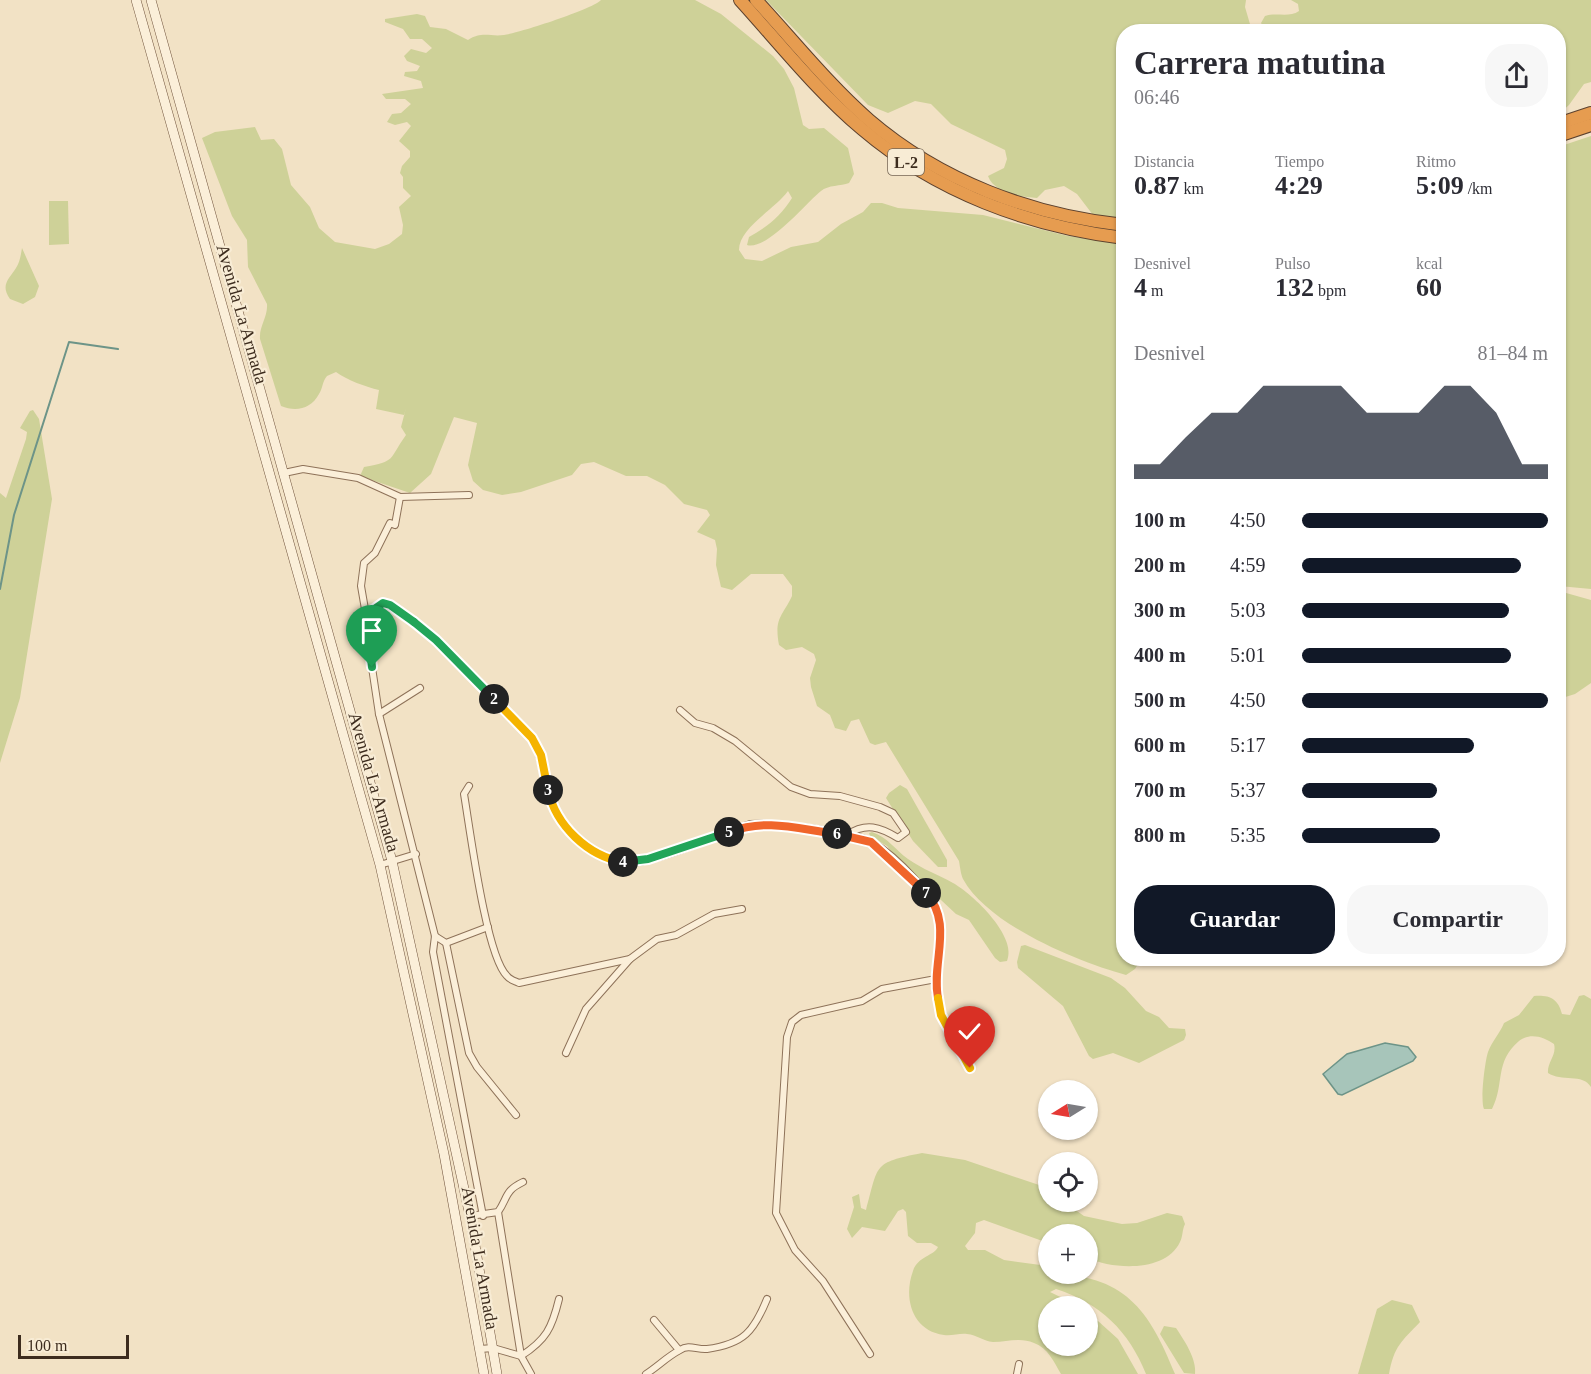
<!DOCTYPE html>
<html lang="es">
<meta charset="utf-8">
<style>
body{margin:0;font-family:"Times New Roman",serif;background:#f7f7f7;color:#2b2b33;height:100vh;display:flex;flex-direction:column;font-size:22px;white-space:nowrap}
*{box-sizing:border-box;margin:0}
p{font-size:20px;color:#7c7c81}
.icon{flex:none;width:33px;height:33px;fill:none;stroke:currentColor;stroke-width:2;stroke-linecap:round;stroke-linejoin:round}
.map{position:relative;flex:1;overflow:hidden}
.side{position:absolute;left:1116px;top:24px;width:450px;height:942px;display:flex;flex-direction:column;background:#fff;border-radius:24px;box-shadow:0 2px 4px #0004}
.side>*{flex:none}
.needle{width:39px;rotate:259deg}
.tools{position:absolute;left:1038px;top:1080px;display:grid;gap:12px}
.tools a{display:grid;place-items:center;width:60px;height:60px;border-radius:50%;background:#fff;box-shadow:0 2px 4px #0004;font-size:30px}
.scale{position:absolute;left:18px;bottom:15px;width:111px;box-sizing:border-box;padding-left:6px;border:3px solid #3d2c1e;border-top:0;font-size:16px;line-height:21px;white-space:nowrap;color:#3d2c1e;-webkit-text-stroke:4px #f8ecd5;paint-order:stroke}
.pin{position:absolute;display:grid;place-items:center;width:51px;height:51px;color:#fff;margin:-62px -26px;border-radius:50% 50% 50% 0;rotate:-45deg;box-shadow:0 0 6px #0007}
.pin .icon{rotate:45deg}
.km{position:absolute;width:30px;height:30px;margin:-15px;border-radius:50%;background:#222;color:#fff;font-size:16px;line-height:30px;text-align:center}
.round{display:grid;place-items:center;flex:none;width:63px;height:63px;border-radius:24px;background:#f7f7f7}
.summary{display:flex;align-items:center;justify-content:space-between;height:102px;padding:0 18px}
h1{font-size:33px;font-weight:700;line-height:45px}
.figures{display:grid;grid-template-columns:repeat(3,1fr);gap:9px;height:102px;padding:6px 18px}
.figures div{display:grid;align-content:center}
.figures b{font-size:26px;font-weight:700}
.figures small{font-size:16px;font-weight:400}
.figures p{font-size:16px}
.chart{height:168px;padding:12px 18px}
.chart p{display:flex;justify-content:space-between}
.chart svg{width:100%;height:108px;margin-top:6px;fill:#111827;opacity:.7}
.cta{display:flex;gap:12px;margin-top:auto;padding:12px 18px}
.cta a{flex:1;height:69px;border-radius:24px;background:#111827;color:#fff;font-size:24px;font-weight:700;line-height:69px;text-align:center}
.cta a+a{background:#f7f7f7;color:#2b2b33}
ul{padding:0 18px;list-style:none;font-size:20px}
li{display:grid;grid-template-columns:96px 72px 1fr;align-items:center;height:45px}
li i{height:15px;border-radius:8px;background:#111827}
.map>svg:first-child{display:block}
.green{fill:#ced198}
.water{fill:#a7c5ba;stroke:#6d9488;stroke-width:1.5}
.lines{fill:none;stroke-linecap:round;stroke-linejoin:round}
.stream{stroke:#6d9488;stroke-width:2}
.street-casing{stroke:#8e7259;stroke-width:8}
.secondary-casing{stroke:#70533c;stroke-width:10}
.highway-casing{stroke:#5c412e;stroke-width:14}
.street{stroke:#fbefd9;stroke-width:6}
.secondary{stroke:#fbefd9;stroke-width:9}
.highway{stroke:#e69c50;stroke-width:12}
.split-1-casing{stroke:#fff;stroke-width:12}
.split-2-casing{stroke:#fff;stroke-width:12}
.split-3-casing{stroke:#fff;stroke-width:12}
.split-4-casing{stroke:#fff;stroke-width:12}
.split-5-casing{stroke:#fff;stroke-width:12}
.split-6-casing{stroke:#fff;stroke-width:12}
.split-7-casing{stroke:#fff;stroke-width:12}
.split-8-casing{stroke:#fff;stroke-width:12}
.split-9-casing{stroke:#fff;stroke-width:12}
.split-1{stroke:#22a559;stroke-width:8}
.split-2{stroke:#22a559;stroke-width:8}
.split-3{stroke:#f5b400;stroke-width:8}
.split-4{stroke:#f5b400;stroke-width:8}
.split-5{stroke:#22a559;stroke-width:8}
.split-6{stroke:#f0652b;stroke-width:8}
.split-7{stroke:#f0652b;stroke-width:8}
.split-8{stroke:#f0652b;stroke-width:8}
.split-9{stroke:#f5b400;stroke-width:8}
.labels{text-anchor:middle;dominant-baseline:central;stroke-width:4.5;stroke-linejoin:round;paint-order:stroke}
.shield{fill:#f8ecd5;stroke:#756655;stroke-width:1.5}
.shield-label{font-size:16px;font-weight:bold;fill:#3d2c1e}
.street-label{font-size:18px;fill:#3d2c1e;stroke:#f8ecd5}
</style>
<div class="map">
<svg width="1591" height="1374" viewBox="0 0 1591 1374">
<rect width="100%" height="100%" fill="#f2e2c5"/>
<!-- green -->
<g class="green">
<path d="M 601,0 L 695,0 L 721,14 L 773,56 L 784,69 L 794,88 L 803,125 L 809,129 L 824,128 L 848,148 L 854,174 L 849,183 C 841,186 828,185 821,191 C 806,203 767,251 747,245 L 749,237 C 767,227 781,216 792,198 L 788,191 C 774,210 739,228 739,250 L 745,259 L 762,261 L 791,247 L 818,242 L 841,224 L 863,212 L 871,203 L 882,203 L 898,208 L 983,215 L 1068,236 L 1123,244 L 1124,958 L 1141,959 L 1135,969 L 1126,975 C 1078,962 988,925 963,879 C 961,875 960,867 959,861 L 886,742 L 875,745 L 870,743 L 859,719 L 851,721 L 846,731 L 835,728 L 830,715 L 817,706 L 811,687 L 810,678 L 816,660 L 814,654 L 802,647 L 786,650 L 779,645 C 774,618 782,617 792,596 L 792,586 L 783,574 L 751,574 L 732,590 L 721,587 L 716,565 L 717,549 L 715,540 L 697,532 L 710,515 L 707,510 L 684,504 L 665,485 L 647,476 L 626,476 L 594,462 L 581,464 L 572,475 L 521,492 L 502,495 L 483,490 L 473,481 L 468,465 L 477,423 L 454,417 L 431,474 L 410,493 L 360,476 L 364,467 C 397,461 388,460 406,435 L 401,427 L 406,408 L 404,415 L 376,409 L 379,390 C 366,387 347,380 336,372 L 327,376 C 322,382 323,388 319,394 C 311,409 296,412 281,406 L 260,339 C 259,326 268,317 267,304 L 248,267 L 247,240 L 232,216 L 202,138 L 215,132 L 255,127 L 261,140 L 274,139 L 282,149 L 291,185 L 310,207 L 319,228 L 335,242 L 375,249 L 389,244 L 402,234 L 403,225 L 399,207 L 411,196 L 403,188 L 403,177 L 400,173 L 402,166 L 410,157 L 410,151 L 399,141 L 411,126 L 407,122 L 395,125 L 387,122 L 392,114 L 401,113 L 411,104 L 405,99 L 386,99 L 382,94 L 423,88 L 421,81 L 404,76 L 405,72 L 417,71 L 420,66 L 407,61 L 404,56 L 411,49 L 426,53 L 432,48 L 422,39 L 410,39 L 403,29 L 385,22 L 385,19 L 417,14 L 425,16 L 430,27 L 446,29 L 468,40 C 482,31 490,37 504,35 C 519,33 593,9 601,0 Z"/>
<path d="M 766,0 L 1246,0 L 1245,7 L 1252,31 L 1124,32 L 1123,218 L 1093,215 L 1077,194 L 1064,186 L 1045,190 L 1037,198 C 1021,197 994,193 988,176 L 1004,168 L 1007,159 L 1005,150 L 951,124 L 931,104 L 915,101 L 888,113 L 868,105 Z"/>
<path d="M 1291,0 L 1591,0 L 1591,82 L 1584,84 L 1569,105 L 1559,114 L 1558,32 L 1266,31 L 1261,23 L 1265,16 C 1276,12 1289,18 1299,11 L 1298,4 Z"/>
<path d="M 1591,136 L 1591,589 L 1559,586 L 1558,147 Z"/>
<path d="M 49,201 L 68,201 L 69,244 L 49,245 Z"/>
<path d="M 22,248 L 39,286 L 35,297 L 23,304 L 10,299 C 0,285 9,279 16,268 C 20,262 21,254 22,248 Z"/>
<path d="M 33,410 L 39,419 L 52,499 L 20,698 L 0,763 L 0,493 L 6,498 L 26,439 L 27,432 L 20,428 L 30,411 Z"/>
<path d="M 1559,591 L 1591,600 L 1591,683 L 1575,694 L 1559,699 Z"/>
<path d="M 900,785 L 907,789 L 947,860 L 947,867 L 938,867 L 913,841 L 886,798 L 889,793 Z"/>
<path d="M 872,832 C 889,838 895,850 908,859 C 922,869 939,875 953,883 C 973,894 1018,937 1007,961 L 1000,962 L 995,958 L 969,920 L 956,914 L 897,859 L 887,846 L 870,836 L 869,833 Z"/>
<path d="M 1025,945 L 1111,978 L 1125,988 L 1146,1011 L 1159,1017 L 1169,1028 L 1185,1029 L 1186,1035 L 1184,1040 L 1139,1063 L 1113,1053 L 1093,1059 L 1089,1056 L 1063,1006 L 1018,968 L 1017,962 L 1021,946 Z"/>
<path d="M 1584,995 L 1591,999 L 1591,1087 C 1583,1073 1561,1082 1548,1073 C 1547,1062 1557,1055 1554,1044 C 1544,1037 1530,1032 1519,1041 C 1494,1062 1505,1084 1492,1109 L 1484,1109 C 1480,1101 1485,1061 1488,1052 C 1492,1041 1500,1033 1504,1023 L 1519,1015 L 1534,996 C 1549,995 1558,998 1562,1014 L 1570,1015 L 1579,996 Z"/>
<path d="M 922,1153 L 965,1160 L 1042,1186 L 1048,1190 L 1048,1202 L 1064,1202 L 1084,1216 L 1122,1224 L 1137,1223 L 1167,1213 L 1182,1216 L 1185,1224 C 1182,1230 1183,1236 1180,1242 C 1166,1272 1114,1270 1088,1258 L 1088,1234 L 1048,1234 L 1048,1243 L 984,1220 L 976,1223 L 975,1233 L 965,1246 L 968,1250 L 985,1250 L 1004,1260 L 1048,1266 L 1048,1274 C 1124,1274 1149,1309 1175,1374 L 1146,1374 C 1129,1331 1100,1303 1056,1289 L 1050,1292 L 1079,1306 L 1048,1306 L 1048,1346 L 1088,1346 L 1088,1312 L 1118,1339 L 1138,1374 L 1061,1374 C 1054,1362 1048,1348 1034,1343 C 1020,1337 1008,1342 993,1342 C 983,1341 977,1335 967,1334 C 960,1333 952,1336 944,1335 C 912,1331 903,1298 913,1271 C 918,1256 934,1256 938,1247 L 931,1243 L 917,1243 L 908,1236 L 906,1212 L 903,1209 L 898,1211 L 885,1231 L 862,1227 L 852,1238 L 847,1229 L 854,1207 L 852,1197 L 859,1194 L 861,1208 L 866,1210 C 879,1164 872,1163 922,1153 Z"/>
<path d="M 1392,1300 L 1412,1305 L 1420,1322 C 1402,1341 1394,1346 1389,1374 L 1358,1374 L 1377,1309 Z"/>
<path d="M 1164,1326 L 1176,1328 C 1184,1340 1197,1359 1195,1374 L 1184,1373 L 1160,1334 Z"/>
</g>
<!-- water -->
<path class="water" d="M 1385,1043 L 1408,1047 L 1416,1057 L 1413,1061 L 1342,1095 L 1338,1094 L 1323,1074 L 1347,1054 Z"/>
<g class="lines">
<!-- stream -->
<path class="stream" d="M 0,589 L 14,515 L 69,342 L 118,349"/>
<!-- street casing -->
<g class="street-casing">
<g id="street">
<path d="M 284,473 L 303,469 L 358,478 L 400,497 L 469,495"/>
<path d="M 366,615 L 361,586 L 364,563 L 375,553 L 390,523 L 395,525 L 400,497"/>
<path d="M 680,710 L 695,723 L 713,728 L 735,741 L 791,787 L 810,794 L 840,796 L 880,807 L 893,813 L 906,832 L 898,838 C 880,827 866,822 847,835"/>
<path d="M 379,714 L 420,688"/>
<path d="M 469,786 L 464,794 C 470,829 486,956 507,976 C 510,980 515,981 519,983 L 630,959 L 657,939 L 676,935 L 714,914 L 742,909"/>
<path d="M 380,865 L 416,854"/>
<path d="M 435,936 L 446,943 L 488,927"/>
<path d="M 446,943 L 469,1053 L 477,1067 L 516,1115"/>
<path d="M 566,1053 L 586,1009 L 630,959"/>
<path d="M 498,1212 L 521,1356 C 546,1340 552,1328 559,1299"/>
<path d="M 470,1216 L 498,1212 C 508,1198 504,1191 523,1182"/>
<path d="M 483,1216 L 433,952 L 435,936 L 379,714 L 365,621 L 366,615 L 383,603 C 415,609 506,711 533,738 C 544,759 542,783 552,804 C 564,831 595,863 628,863 C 655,863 721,834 750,824 C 772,822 854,832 872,842 C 894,855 940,899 941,925 C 943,944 934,964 935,984 C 936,1015 954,1043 970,1068"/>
<path d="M 654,1320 L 679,1350"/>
<path d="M 480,1349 L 493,1348 L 521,1356 L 531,1374"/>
<path d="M 870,1354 L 823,1281 L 795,1250 L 776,1213 L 787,1037 L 792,1022 L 801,1015 L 862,1001 L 882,989 L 936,979"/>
<path d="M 646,1374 C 657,1367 668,1356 680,1350 C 689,1344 697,1350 707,1349 C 744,1344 754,1331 767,1299"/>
<path d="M 1017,1374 L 1019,1364"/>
</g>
</g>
<!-- secondary casing -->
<g class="secondary-casing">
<g id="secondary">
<path d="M 136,0 L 380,865 L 444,1154 L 484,1374"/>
<path d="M 151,0 L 392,861 L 470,1216 L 497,1374"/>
</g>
</g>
<!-- highway casing -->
<g class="highway-casing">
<g id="highway">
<path d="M 740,0 C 779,43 817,91 862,129 C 936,192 1028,226 1124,238"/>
<path d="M 756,0 C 793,40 828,84 869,120 C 940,181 1031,215 1124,225"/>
<path d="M 1558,124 L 1591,113"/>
<path d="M 1558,136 L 1591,125"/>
</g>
</g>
<!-- street -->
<use href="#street" class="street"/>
<!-- secondary -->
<use href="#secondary" class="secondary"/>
<!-- highway -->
<use href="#highway" class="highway"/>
</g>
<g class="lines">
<!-- split-1 casing -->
<g class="split-1-casing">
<path id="split-1" d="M 372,667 L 366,615 L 383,603 L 390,605 L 414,622"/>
</g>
<!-- split-2 casing -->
<g class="split-2-casing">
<path id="split-2" d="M 414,622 L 436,640 L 494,699"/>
</g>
<!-- split-3 casing -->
<g class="split-3-casing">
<path id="split-3" d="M 494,699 L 532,738 L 541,755 L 548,790"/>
</g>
<!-- split-4 casing -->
<g class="split-4-casing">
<path id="split-4" d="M 548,790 C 556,826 588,856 623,862"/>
</g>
<!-- split-5 casing -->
<g class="split-5-casing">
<path id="split-5" d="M 623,862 L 648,859 L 729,832"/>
</g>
<!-- split-6 casing -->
<g class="split-6-casing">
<path id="split-6" d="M 729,832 C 769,818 797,829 837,834"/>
</g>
<!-- split-7 casing -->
<g class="split-7-casing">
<path id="split-7" d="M 837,834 L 871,842 L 926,893"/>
</g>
<!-- split-8 casing -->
<g class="split-8-casing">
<path id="split-8" d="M 926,893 C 954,924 931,962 938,998"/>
</g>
<!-- split-9 casing -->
<g class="split-9-casing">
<path id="split-9" d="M 938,998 L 941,1015 L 970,1068"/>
</g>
<!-- split-1 -->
<use href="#split-1" class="split-1"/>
<!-- split-2 -->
<use href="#split-2" class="split-2"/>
<!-- split-3 -->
<use href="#split-3" class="split-3"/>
<!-- split-4 -->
<use href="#split-4" class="split-4"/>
<!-- split-5 -->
<use href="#split-5" class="split-5"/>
<!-- split-6 -->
<use href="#split-6" class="split-6"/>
<!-- split-7 -->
<use href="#split-7" class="split-7"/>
<!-- split-8 -->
<use href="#split-8" class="split-8"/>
<!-- split-9 -->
<use href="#split-9" class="split-9"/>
</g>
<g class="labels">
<!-- shield labels -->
<rect class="shield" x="888" y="149" width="36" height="26" rx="4.5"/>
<g class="shield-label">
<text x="906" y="162">L-2</text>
</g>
<!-- street labels -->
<g class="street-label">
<text transform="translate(242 314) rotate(74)">Avenida La Armada</text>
<text transform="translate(374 782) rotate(74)">Avenida La Armada</text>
<text transform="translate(480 1258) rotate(80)">Avenida La Armada</text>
</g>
</g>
</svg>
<div class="tools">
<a><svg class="needle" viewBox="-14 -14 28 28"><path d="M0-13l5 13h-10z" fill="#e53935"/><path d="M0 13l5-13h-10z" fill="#7c7c81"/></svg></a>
<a><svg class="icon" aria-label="locate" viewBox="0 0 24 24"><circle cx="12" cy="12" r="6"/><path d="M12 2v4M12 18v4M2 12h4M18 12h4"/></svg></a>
<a>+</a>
<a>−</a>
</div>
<div class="scale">100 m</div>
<div class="pin" style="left:372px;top:667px;background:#1e9e55"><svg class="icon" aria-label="arrive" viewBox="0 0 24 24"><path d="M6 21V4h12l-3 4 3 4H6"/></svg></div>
<div class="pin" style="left:970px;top:1068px;background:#d93025"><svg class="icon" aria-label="check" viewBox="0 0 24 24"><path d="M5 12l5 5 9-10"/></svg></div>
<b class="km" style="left:494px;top:699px">2</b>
<b class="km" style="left:548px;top:790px">3</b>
<b class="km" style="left:623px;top:862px">4</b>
<b class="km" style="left:729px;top:832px">5</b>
<b class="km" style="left:837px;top:834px">6</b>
<b class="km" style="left:926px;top:893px">7</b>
<section class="side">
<div class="summary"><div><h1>Carrera matutina</h1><p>06:46</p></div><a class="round"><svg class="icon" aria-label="share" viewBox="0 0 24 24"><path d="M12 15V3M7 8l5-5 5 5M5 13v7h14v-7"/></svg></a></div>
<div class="figures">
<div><p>Distancia</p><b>0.87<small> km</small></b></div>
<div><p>Tiempo</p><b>4:29</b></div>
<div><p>Ritmo</p><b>5:09<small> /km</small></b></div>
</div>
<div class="figures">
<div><p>Desnivel</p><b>4<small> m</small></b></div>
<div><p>Pulso</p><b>132<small> bpm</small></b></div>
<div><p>kcal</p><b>60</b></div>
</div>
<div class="chart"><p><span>Desnivel</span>81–84 m</p>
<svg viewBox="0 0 160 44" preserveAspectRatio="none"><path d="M0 44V38L10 38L20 27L30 17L40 17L50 6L60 6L70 6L80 6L90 17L100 17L110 17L120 6L130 6L140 17L150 38L160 38V44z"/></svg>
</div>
<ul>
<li><b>100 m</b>4:50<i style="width:100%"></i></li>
<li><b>200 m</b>4:59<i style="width:89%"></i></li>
<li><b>300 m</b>5:03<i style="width:84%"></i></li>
<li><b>400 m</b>5:01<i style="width:85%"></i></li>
<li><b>500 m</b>4:50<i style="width:100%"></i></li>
<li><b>600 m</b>5:17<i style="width:70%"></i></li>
<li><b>700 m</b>5:37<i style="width:55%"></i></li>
<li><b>800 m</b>5:35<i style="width:56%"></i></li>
</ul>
<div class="cta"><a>Guardar</a><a>Compartir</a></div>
</section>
</div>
